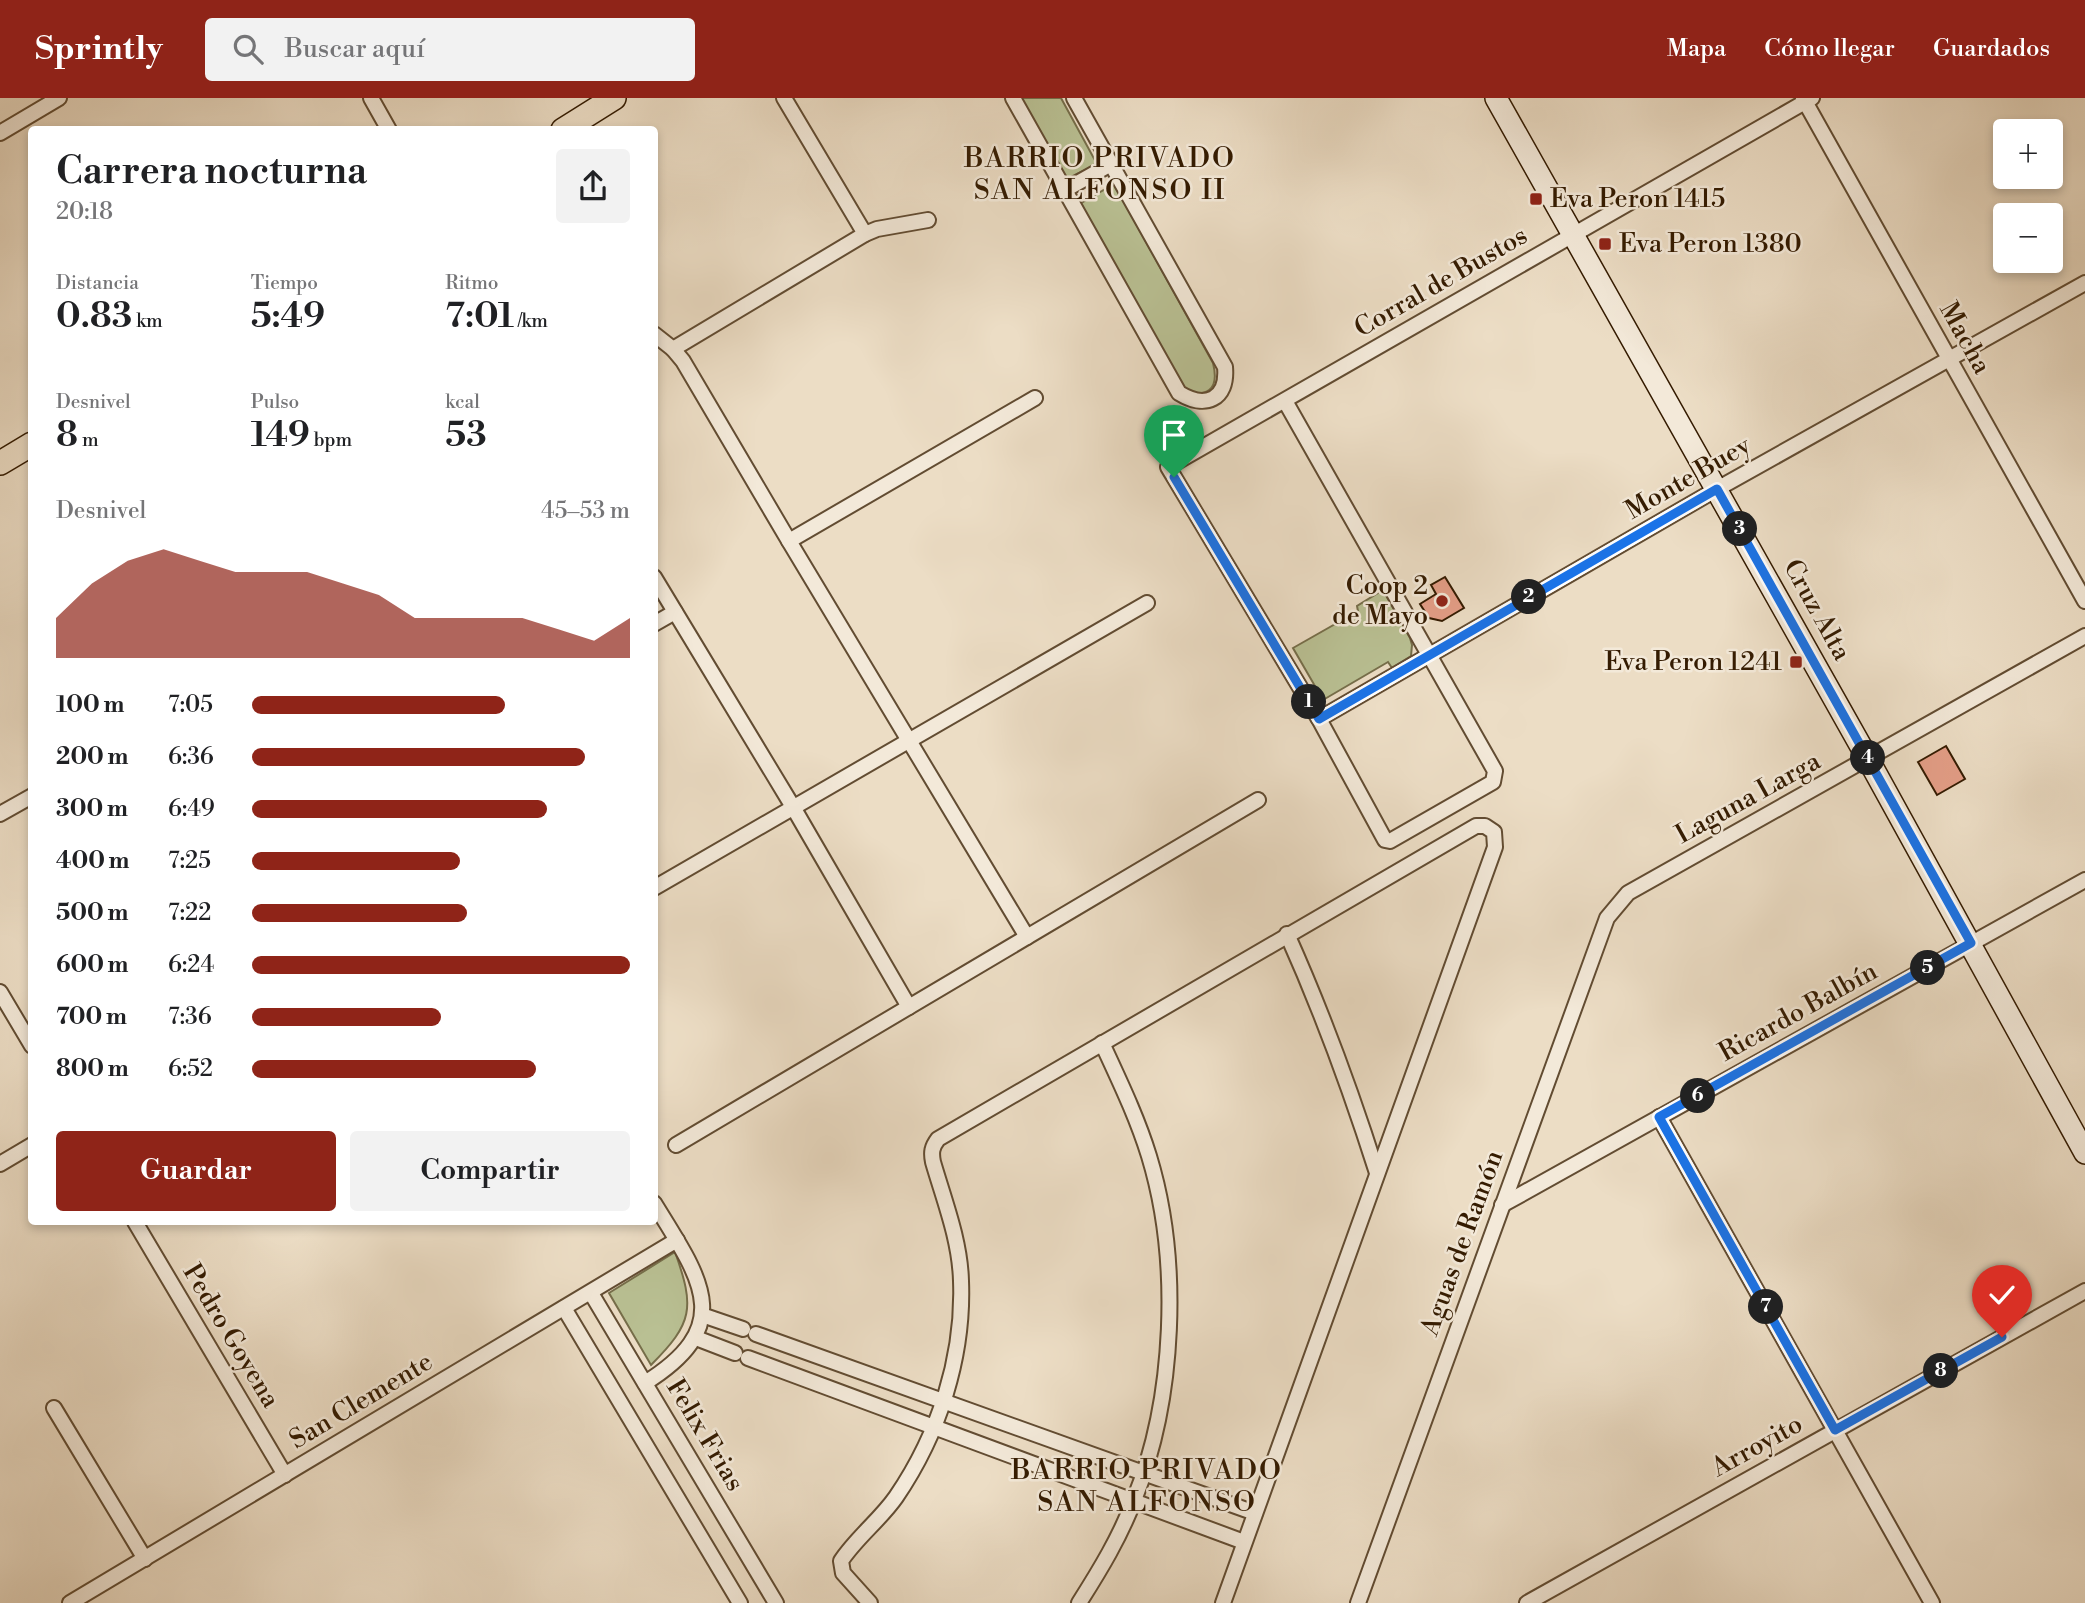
<!DOCTYPE html>
<html lang="es">
<meta charset="utf-8">
<style>
body{margin:0;font-family:"Libre Bodoni",serif;background:#f2f2f2;color:#202124;height:100vh;display:flex;flex-direction:column;font-size:26px;white-space:nowrap}
*{box-sizing:border-box;margin:0}
p{font-size:23px;color:#757577}
.icon{flex:none;width:38px;height:38px;fill:none;stroke:currentColor;stroke-width:2;stroke-linecap:round;stroke-linejoin:round}
.map{position:relative;flex:1;overflow:hidden}
.panel{position:absolute;left:28px;top:28px;width:630px;height:1099px;display:flex;flex-direction:column;background:#fff;border-radius:7px;box-shadow:0 4px 10px #0003}
.panel>*{flex:none}
.controls{position:absolute;left:1993px;top:21px;display:grid;gap:14px}
.controls a{display:grid;place-items:center;width:70px;height:70px;border-radius:7px;background:#fff;box-shadow:0 4px 10px #0003;font-size:35px}
.pin{position:absolute;display:grid;place-items:center;width:60px;height:60px;color:#fff;margin:-72px -30px;border-radius:50% 50% 50% 0;rotate:-45deg;box-shadow:0 0 7px #0007}
.pin .icon{rotate:45deg}
.km{position:absolute;width:35px;height:35px;margin:-18px;border-radius:50%;background:#222;color:#fff;font-size:19px;line-height:35px;text-align:center}
.round{display:grid;place-items:center;flex:none;width:74px;height:74px;border-radius:7px;background:#f2f2f2}
.head{display:flex;align-items:center;justify-content:space-between;height:119px;padding:0 28px}
h1{font-size:38px;font-weight:600;line-height:52px}
.stats{display:grid;grid-template-columns:repeat(3,1fr);gap:10px;height:119px;padding:7px 28px}
.stats div{display:grid;align-content:center}
.stats b{font-size:35px;font-weight:600}
.stats small{font-size:19px;font-weight:400}
.stats p{font-size:19px}
.chart{height:196px;padding:14px 28px}
.chart p{display:flex;justify-content:space-between}
.chart svg{width:100%;height:126px;margin-top:7px;fill:#8f2418;opacity:.7}
.cta{display:flex;gap:14px;margin-top:auto;padding:14px 28px}
.cta a{flex:1;height:80px;border-radius:7px;background:#8f2418;color:#fff;font-size:28px;font-weight:600;line-height:80px;text-align:center}
.cta a+a{background:#f2f2f2;color:#202124}
ul{padding:0 28px;list-style:none;font-size:23px}
li{display:grid;grid-template-columns:112px 84px 1fr;align-items:center;height:52px}
li i{height:18px;border-radius:9px;background:#8f2418}
header{display:flex;align-items:center;gap:42px;box-sizing:border-box;height:98px;padding:0 35px;background:#8f2418;color:#fff}
header strong{font-size:33px}
nav{display:flex;gap:38px;margin-inline-start:auto;font-size:24px}
.search{width:490px;height:63px;background:#f2f2f2;display:flex;align-items:center;gap:18px;box-sizing:border-box;padding:0 24px;border-radius:7px;color:#757577;font-size:26px}
.map>svg:first-child{display:block}
.green{fill:#b9c093;stroke:#766e4a;stroke-width:2}
.building{fill:#e49e87;stroke:#341b01;stroke-width:2}
.lines{fill:none;stroke-linecap:round;stroke-linejoin:round}
.minor-casing{stroke:#624c32;stroke-width:18}
.secondary-casing{stroke:#341b01;stroke-width:24}
.primary-casing{stroke:#341b01;stroke-width:26}
.minor{stroke:#f3e9d9;stroke-width:14}
.secondary{stroke:#f3e9d9;stroke-width:21}
.primary{stroke:#ecddc5;stroke-width:23}
.route-casing{stroke:#fff;stroke-width:14}
.route{stroke:#1a73e8;stroke-width:9}
.poi-dot{fill:#8f2418;stroke:#f3e9d9;stroke-width:2.5}
.labels{text-anchor:middle;dominant-baseline:central;stroke-width:5;stroke-linejoin:round;paint-order:stroke}
.poi-label{font-size:26px;fill:#341b01;stroke:#f3e9d9;text-anchor:start}
.street-label{font-size:26px;fill:#341b01;stroke:#f3e9d9}
.neighbourhood-label{font-size:28px;letter-spacing:2px;fill:#341b01;stroke:#f3e9d9}
</style>
<header>
<strong>Sprintly</strong>
<div class="search"><svg class="icon" aria-label="search" viewBox="0 0 24 24"><circle cx="10" cy="10" r="6"/><path d="M15 15l6 6"/></svg>Buscar aquí</div>
<nav><a>Mapa</a><a>Cómo llegar</a><a>Guardados</a></nav>
</header>
<div class="map">
<svg width="2085" height="1505" viewBox="0 0 2085 1505">
<rect width="100%" height="100%" fill="#ecddc5"/>
<filter id="stains"><feTurbulence type="fractalNoise" baseFrequency=".00286" numOctaves="4"/><feColorMatrix values="0 0 0 0 .2 0 0 0 0 .09 0 0 0 0 .02 0 0 0 .5 -.17"/></filter>
<radialGradient id="worn" r=".72"><stop offset=".6" stop-color="#630" stop-opacity="0"/><stop offset="1" stop-color="#630" stop-opacity=".3"/></radialGradient>
<!-- green -->
<g class="green">
<path d="M 1021,0 L 1061,0 L 1097,66 L 1065,82 Z"/>
<path d="M 1114,86 L 1213,265 C 1220,293 1206,300 1182,292 L 1078,107 Z"/>
<path d="M 1383,492 L 1410,540 L 1412,547 L 1411,558 L 1392,570 L 1388,564 L 1323,602 L 1293,550 L 1358,513 L 1357,508 Z"/>
<path d="M 675,1154 C 695,1210 693,1225 651,1267 L 609,1195 Z"/>
</g>
<!-- building -->
<g class="building">
<path d="M 1445,479 L 1464,510 L 1442,523 L 1429,520 L 1420,506 L 1436,496 L 1431,487 Z"/>
<path d="M 1946,648 L 1965,681 L 1937,697 L 1918,664 Z"/>
</g>
<g class="lines">
<!-- minor casing -->
<g class="minor-casing">
<g id="minor">
<path d="M 371,0 L 389,32"/>
<path d="M 784,0 L 865,136"/>
<path d="M 1013,0 L 1179,295 C 1205,311 1228,302 1225,269 L 1074,0"/>
<path d="M 1803,0 L 2085,503"/>
<path d="M 0,35 L 59,0"/>
<path d="M 1065,92 L 1111,66"/>
<path d="M 654,236 L 673,251 L 865,136 L 877,131 L 928,122"/>
<path d="M 673,251 L 683,263 L 789,443 L 1027,839"/>
<path d="M 1285,303 L 1495,673 L 1493,684 L 1390,743 L 1385,742 L 1319,621 L 1168,369 L 1812,0"/>
<path d="M 789,443 L 1035,300"/>
<path d="M 654,479 L 793,709 L 909,909"/>
<path d="M 654,526 L 675,514"/>
<path d="M 1319,621 L 1717,391 L 2085,185"/>
<path d="M 0,716 L 32,698"/>
<path d="M 654,790 L 1147,505"/>
<path d="M 1287,836 C 1322,914 1351,993 1377,1075"/>
<path d="M 0,894 L 32,948"/>
<path d="M 1659,1019 L 1932,1505"/>
<path d="M 676,1047 L 1258,702"/>
<path d="M 0,1066 L 32,1047"/>
<path d="M 1502,1107 L 2085,782"/>
<path d="M 135,1124 L 285,1377"/>
<path d="M 591,1195 L 776,1505"/>
<path d="M 564,1210 L 740,1505"/>
<path d="M 702,1217 L 743,1231"/>
<path d="M 756,1236 L 1255,1415"/>
<path d="M 696,1240 L 735,1255"/>
<path d="M 748,1260 L 1244,1444"/>
<path d="M 645,1285 C 738,1227 700,1180 654,1105"/>
<path d="M 54,1310 L 145,1461"/>
<path d="M 70,1505 L 677,1142"/>
<path d="M 870,1505 L 843,1475 L 841,1463 C 856,1440 880,1422 896,1399 C 939,1336 964,1259 961,1183 C 960,1142 944,1102 933,1064 C 931,1054 932,1049 938,1041 L 1476,728 L 1485,728 L 1494,734 L 1495,749 L 1223,1505"/>
<path d="M 1079,1505 C 1100,1472 1120,1439 1134,1402 C 1175,1301 1181,1163 1149,1058 C 1137,1019 1119,982 1102,945"/>
<path d="M 1358,1505 L 1607,820 L 1628,795 L 2085,538"/>
<path d="M 1527,1505 L 2085,1193"/>
</g>
</g>
<!-- secondary casing -->
<g class="secondary-casing">
<path id="secondary" d="M 1496,0 L 1868,661 L 2085,1055"/>
</g>
<!-- primary casing -->
<g class="primary-casing">
<g id="primary">
<path d="M 563,32 L 614,0"/>
<path d="M 0,365 L 32,346"/>
</g>
</g>
<!-- minor -->
<use href="#minor" class="minor"/>
<!-- secondary -->
<use href="#secondary" class="secondary"/>
<!-- primary -->
<use href="#primary" class="primary"/>
</g>
<g class="lines">
<!-- route casing -->
<g class="route-casing">
<path id="route" d="M 1174,379 L 1319,621 L 1717,391 L 1971,845 L 1659,1019 L 1835,1332 L 2002,1239"/>
</g>
<!-- route -->
<use href="#route" class="route"/>
</g>
<!-- markers -->
<g class="poi-dot">
<rect x="1529" y="94" width="14" height="14" rx="3.5"/>
<rect x="1598" y="139" width="14" height="14" rx="3.5"/>
<circle cx="1442" cy="503" r="7"/>
<rect x="1789" y="557" width="14" height="14" rx="3.5"/>
</g>
<g class="labels">
<!-- poi labels -->
<g class="poi-label">
<text x="1550" y="101">Eva Peron 1415</text>
<text x="1619" y="146">Eva Peron 1380</text>
<text x="1428" y="488" text-anchor="end">Coop 2<tspan x="1428" dy="30">de Mayo</tspan></text>
<text x="1782" y="564" text-anchor="end">Eva Peron 1241</text>
</g>
<!-- street labels -->
<g class="street-label">
<text transform="translate(1441 184) rotate(-30)">Corral de Bustos</text>
<text transform="translate(1965 240) rotate(61)">Macha</text>
<text transform="translate(1688 380) rotate(-30)">Monte Buey</text>
<text transform="translate(1817 512) rotate(61)">Cruz Alta</text>
<text transform="translate(1748 700) rotate(-29)">Laguna Larga</text>
<text transform="translate(1798 914) rotate(-29)">Ricardo Balbín</text>
<text transform="translate(1462 1145) rotate(-70)">Aguas de Ramón</text>
<text transform="translate(231 1238) rotate(59)">Pedro Goyena</text>
<text transform="translate(361 1303) rotate(-31)">San Clemente</text>
<text transform="translate(705 1337) rotate(59)">Felix Frias</text>
<text transform="translate(1757 1348) rotate(-29)">Arroyito</text>
</g>
<!-- neighbourhood labels -->
<g class="neighbourhood-label">
<text x="1100" y="60">BARRIO PRIVADO<tspan x="1100" dy="32">SAN ALFONSO II</tspan></text>
<text x="1147" y="1372">BARRIO PRIVADO<tspan x="1147" dy="32">SAN ALFONSO</tspan></text>
</g>
</g>
<rect width="100%" height="100%" filter="url(#stains)"/>
<rect width="100%" height="100%" fill="url(#worn)"/>
</svg>
<div class="controls">
<a>+</a>
<a>−</a>
</div>
<div class="pin" style="left:1174px;top:379px;background:#1e9e55"><svg class="icon" aria-label="arrive" viewBox="0 0 24 24"><path d="M6 21V4h12l-3 4 3 4H6"/></svg></div>
<div class="pin" style="left:2002px;top:1239px;background:#d93025"><svg class="icon" aria-label="check" viewBox="0 0 24 24"><path d="M5 12l5 5 9-10"/></svg></div>
<b class="km" style="left:1309px;top:604px">1</b>
<b class="km" style="left:1529px;top:499px">2</b>
<b class="km" style="left:1740px;top:431px">3</b>
<b class="km" style="left:1868px;top:660px">4</b>
<b class="km" style="left:1928px;top:870px">5</b>
<b class="km" style="left:1698px;top:998px">6</b>
<b class="km" style="left:1766px;top:1209px">7</b>
<b class="km" style="left:1941px;top:1273px">8</b>
<section class="panel">
<div class="head"><div><h1>Carrera nocturna</h1><p>20:18</p></div><a class="round"><svg class="icon" aria-label="share" viewBox="0 0 24 24"><path d="M12 15V3M7 8l5-5 5 5M5 13v7h14v-7"/></svg></a></div>
<div class="stats">
<div><p>Distancia</p><b>0.83<small> km</small></b></div>
<div><p>Tiempo</p><b>5:49</b></div>
<div><p>Ritmo</p><b>7:01<small> /km</small></b></div>
</div>
<div class="stats">
<div><p>Desnivel</p><b>8<small> m</small></b></div>
<div><p>Pulso</p><b>149<small> bpm</small></b></div>
<div><p>kcal</p><b>53</b></div>
</div>
<div class="chart"><p><span>Desnivel</span>45–53 m</p>
<svg viewBox="0 0 160 44" preserveAspectRatio="none"><path d="M0 44V30L10 18L20 10L30 6L40 10L50 14L60 14L70 14L80 18L90 22L100 30L110 30L120 30L130 30L140 34L150 38L160 30V44z"/></svg>
</div>
<ul>
<li><b>100 m</b>7:05<i style="width:67%"></i></li>
<li><b>200 m</b>6:36<i style="width:88%"></i></li>
<li><b>300 m</b>6:49<i style="width:78%"></i></li>
<li><b>400 m</b>7:25<i style="width:55%"></i></li>
<li><b>500 m</b>7:22<i style="width:57%"></i></li>
<li><b>600 m</b>6:24<i style="width:100%"></i></li>
<li><b>700 m</b>7:36<i style="width:50%"></i></li>
<li><b>800 m</b>6:52<i style="width:75%"></i></li>
</ul>
<div class="cta"><a>Guardar</a><a>Compartir</a></div>
</section>
</div>
